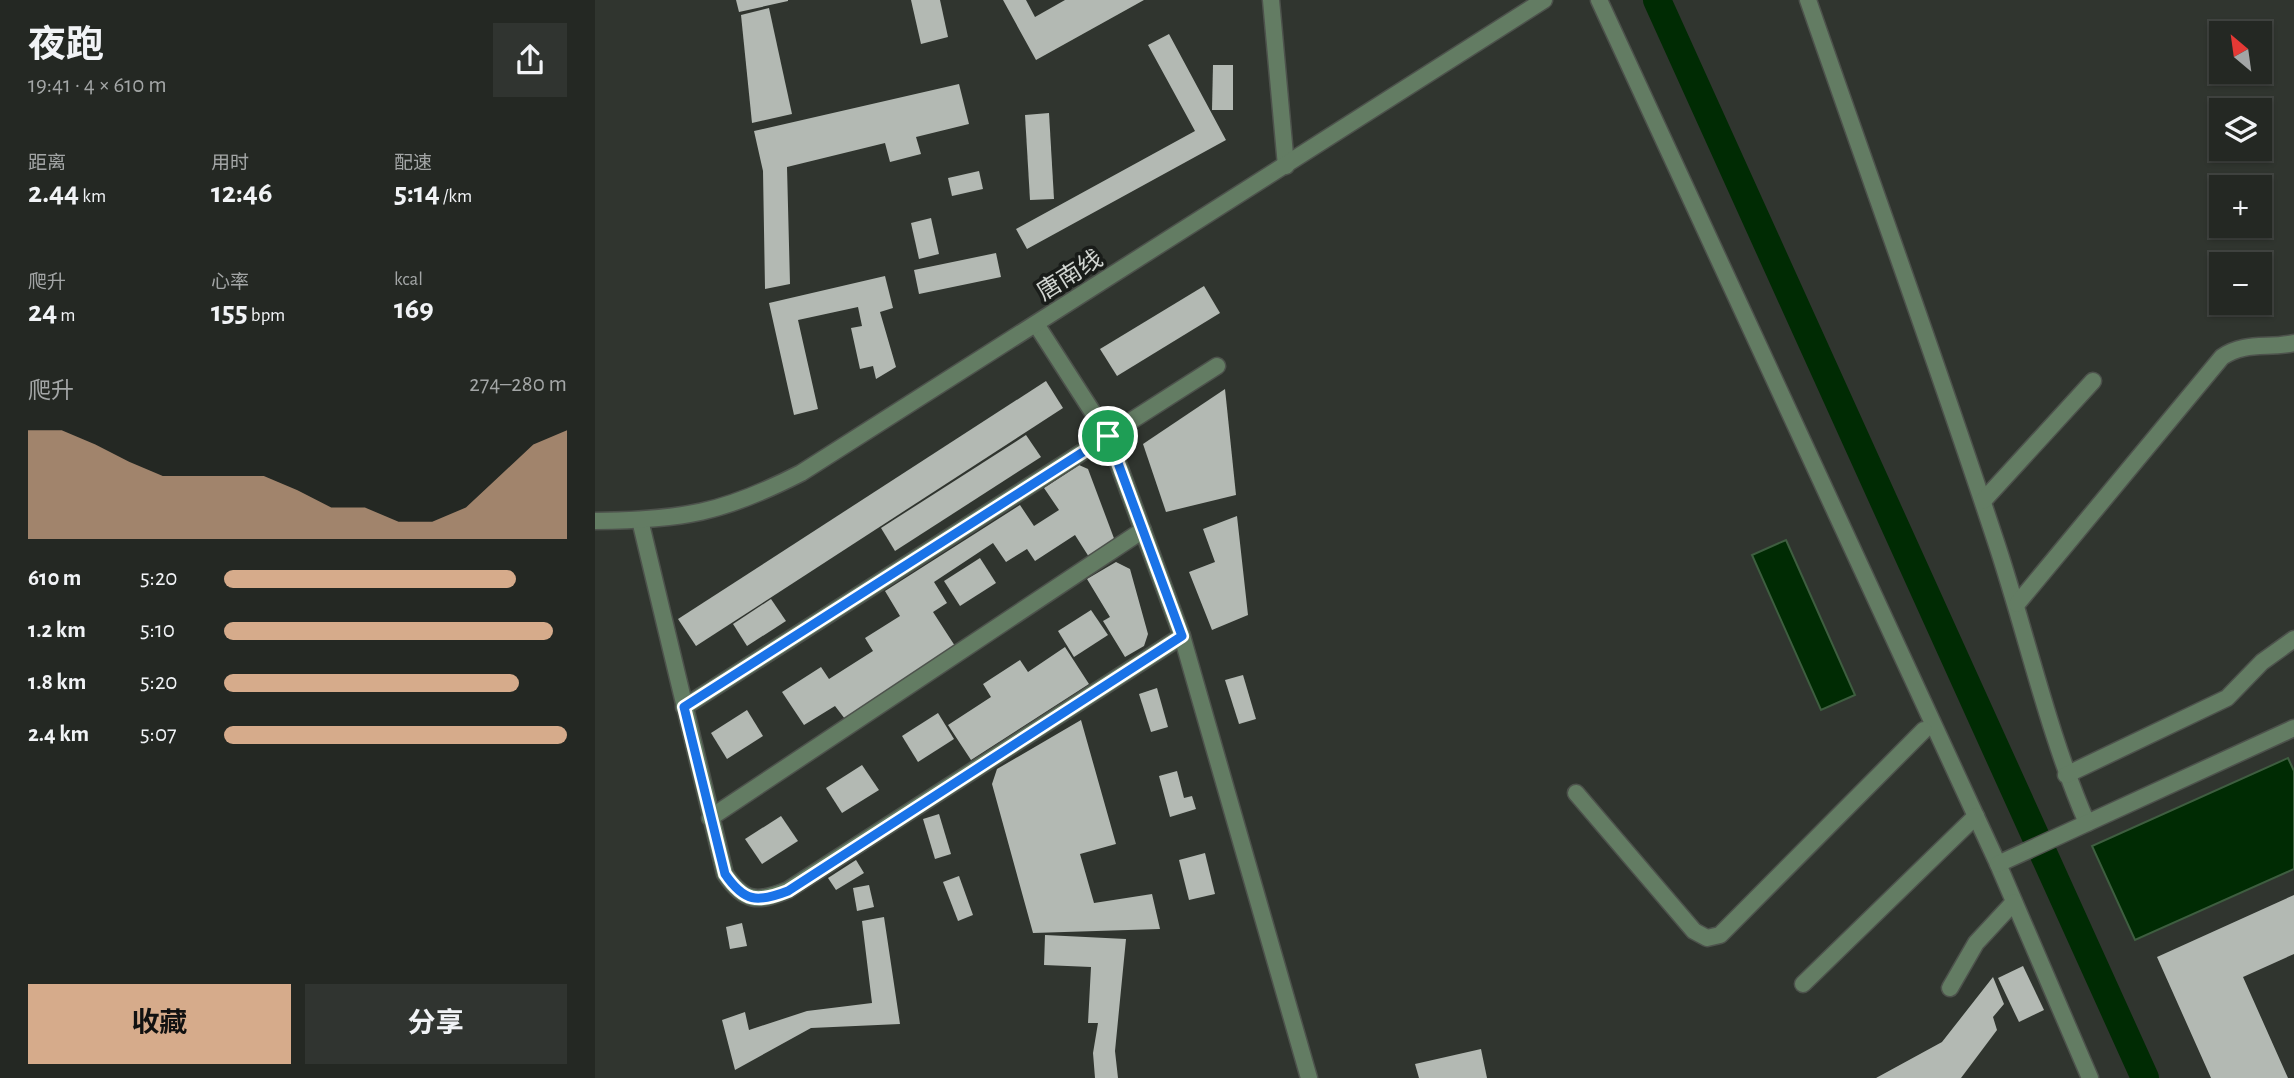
<!DOCTYPE html>
<html lang="zh">
<meta charset="utf-8">
<style>
body{margin:0;font-family:"Alegreya Sans","Noto Sans SC",sans-serif;background:#303430;color:#f1f3f6;height:100vh;display:flex;flex-direction:column;font-size:26px;white-space:nowrap}
*{box-sizing:border-box;margin:0}
p{font-size:23px;color:#a3a6a6}
.icon{flex:none;width:38px;height:38px;fill:none;stroke:currentColor;stroke-width:2;stroke-linecap:round;stroke-linejoin:round}
.map{position:relative;flex:1;overflow:hidden}
.details{display:flex;flex-direction:column;background:#242823;width:595px}
.details>*{flex:none}
.needle{width:46px;rotate:331deg}
.fabs{position:absolute;left:1614px;top:21px;display:grid;gap:14px}
.fabs a{display:grid;place-items:center;width:63px;height:63px;border-radius:0px;background:#242823;box-shadow:0 2px 5px #0004,0 0 0 2px #414441;font-size:35px}
.pin{position:absolute;display:grid;place-items:center;width:60px;height:60px;color:#fff;margin:-30px;border:4px solid #fff;border-radius:50%;box-shadow:0 2px 7px #0007}
.round{display:grid;place-items:center;flex:none;width:74px;height:74px;border-radius:0px;background:#303430}
.summary{display:flex;align-items:center;justify-content:space-between;height:119px;padding:0 28px}
h1{font-size:38px;font-weight:700;line-height:52px}
.figures{display:grid;grid-template-columns:repeat(3,1fr);gap:10px;height:119px;padding:7px 28px}
.figures div{display:grid;align-content:center}
.figures b{font-size:30px;font-weight:700}
.figures small{font-size:19px;font-weight:400}
.figures p{font-size:19px}
.chart{height:196px;padding:14px 28px}
.chart p{display:flex;justify-content:space-between}
.chart svg{width:100%;height:126px;margin-top:7px;fill:#d6ab8b;opacity:.7}
.primary-button{display:flex;gap:14px;margin-top:auto;padding:14px 28px}
.primary-button a{flex:1;height:80px;border-radius:0px;background:#d6ab8b;color:#111;font-size:28px;font-weight:700;line-height:80px;text-align:center}
.primary-button a+a{background:#303430;color:#f1f3f6}
ul{padding:0 28px;list-style:none;font-size:23px}
li{display:grid;grid-template-columns:112px 84px 1fr;align-items:center;height:52px}
li i{height:18px;border-radius:9px;background:#d6ab8b}
main{display:flex;flex:1;min-height:0}
.map>svg:first-child{display:block}
.water{fill:#002b03;stroke:#3e5e40;stroke-width:2}
.lines{fill:none;stroke-linecap:round;stroke-linejoin:round}
.river{stroke:#002b03;stroke-width:28}
.building{fill:#b3b9b3}
.minor-casing{stroke:#4d524c;stroke-width:19}
.minor{stroke:#637c63;stroke-width:16}
.route-casing{stroke:#fff;stroke-width:14}
.route{stroke:#1a73e8;stroke-width:9}
.labels{text-anchor:middle;dominant-baseline:central;stroke-width:7;stroke-linejoin:round;paint-order:stroke}
.street-label{font-size:24px;fill:#d0d4d0;stroke:#191c19}
</style>
<main>
<section class="details">
<div class="summary"><div><h1>夜跑</h1><p>19:41 · 4 × 610 m</p></div><a class="round"><svg class="icon" aria-label="share" viewBox="0 0 24 24"><path d="M12 15V3M7 8l5-5 5 5M5 13v7h14v-7"/></svg></a></div>
<div class="figures">
<div><p>距离</p><b>2.44<small> km</small></b></div>
<div><p>用时</p><b>12:46</b></div>
<div><p>配速</p><b>5:14<small> /km</small></b></div>
</div>
<div class="figures">
<div><p>爬升</p><b>24<small> m</small></b></div>
<div><p>心率</p><b>155<small> bpm</small></b></div>
<div><p>kcal</p><b>169</b></div>
</div>
<div class="chart"><p><span>爬升</span>274–280 m</p>
<svg viewBox="0 0 160 44" preserveAspectRatio="none"><path d="M0 44V6L10 6L20 11L30 17L40 22L50 22L60 22L70 22L80 27L90 33L100 33L110 38L120 38L130 33L140 22L150 11L160 6V44z"/></svg>
</div>
<ul>
<li><b>610 m</b>5:20<i style="width:85%"></i></li>
<li><b>1.2 km</b>5:10<i style="width:96%"></i></li>
<li><b>1.8 km</b>5:20<i style="width:86%"></i></li>
<li><b>2.4 km</b>5:07<i style="width:100%"></i></li>
</ul>
<div class="primary-button"><a>收藏</a><a>分享</a></div>
</section>
<div class="map">
<svg width="1699" height="1078" viewBox="0 0 1699 1078">
<rect width="100%" height="100%" fill="#30352f"/>
<!-- water -->
<g class="water">
<path d="M 1191,540 L 1260,695 L 1226,710 L 1157,555 Z"/>
<path d="M 1693,758 L 1699,771 L 1699,869 L 1540,940 L 1497,846 Z"/>
</g>
<g class="lines">
<!-- river -->
<path class="river" d="M 1062,0 L 1550,1078"/>
</g>
<!-- building -->
<g class="building">
<path d="M 141,0 L 193,0 L 193,1 L 144,12 Z"/>
<path d="M 316,0 L 345,0 L 353,37 L 326,44 Z"/>
<path d="M 408,0 L 431,0 L 440,17 L 470,0 L 549,0 L 441,60 Z"/>
<path d="M 174,8 L 197,114 L 157,123 L 146,15 Z"/>
<path d="M 574,34 L 631,140 L 432,249 L 421,229 L 600,131 L 553,45 Z"/>
<path d="M 618,65 L 638,65 L 638,110 L 617,110 Z"/>
<path d="M 364,84 L 374,124 L 321,137 L 326,154 L 295,162 L 290,143 L 192,167 L 195,284 L 170,289 L 168,171 L 159,131 Z"/>
<path d="M 454,113 L 459,199 L 435,200 L 430,115 Z"/>
<path d="M 384,171 L 388,189 L 357,196 L 353,178 Z"/>
<path d="M 336,218 L 344,254 L 324,259 L 316,223 Z"/>
<path d="M 401,253 L 406,277 L 324,294 L 319,270 Z"/>
<path d="M 290,276 L 298,308 L 285,312 L 301,367 L 281,379 L 278,366 L 265,369 L 256,328 L 267,326 L 263,307 L 203,320 L 223,409 L 199,415 L 174,303 Z"/>
<path d="M 609,286 L 625,313 L 522,376 L 505,349 Z"/>
<path d="M 451,381 L 468,408 L 101,646 L 83,619 Z"/>
<path d="M 630,389 L 641,495 L 571,512 L 548,444 Z"/>
<path d="M 431,435 L 446,457 L 300,551 L 286,528 Z"/>
<path d="M 484,465 L 493,469 L 520,541 L 494,557 L 480,535 L 440,561 L 432,549 L 411,562 L 398,543 L 339,582 L 352,603 L 338,612 L 360,646 L 250,719 L 240,706 L 209,725 L 187,692 L 226,667 L 234,679 L 278,651 L 270,638 L 305,616 L 290,591 L 425,505 L 439,526 L 464,510 L 449,488 Z"/>
<path d="M 642,516 L 653,615 L 617,630 L 594,572 L 620,562 L 608,529 Z"/>
<path d="M 385,558 L 401,583 L 365,606 L 349,581 Z"/>
<path d="M 521,562 L 535,569 L 553,634 L 549,646 L 530,657 L 508,621 L 515,617 L 492,579 Z"/>
<path d="M 176,599 L 191,621 L 152,646 L 138,624 Z"/>
<path d="M 496,610 L 513,635 L 479,657 L 463,631 Z"/>
<path d="M 470,647 L 494,684 L 376,760 L 353,725 L 396,697 L 388,684 L 425,660 L 433,672 Z"/>
<path d="M 648,675 L 661,719 L 644,724 L 630,680 Z"/>
<path d="M 562,688 L 573,727 L 556,732 L 544,694 Z"/>
<path d="M 152,710 L 168,736 L 132,759 L 116,733 Z"/>
<path d="M 343,713 L 359,739 L 323,762 L 307,736 Z"/>
<path d="M 486,720 L 521,844 L 485,854 L 499,903 L 557,894 L 565,929 L 438,933 L 397,784 L 402,769 Z"/>
<path d="M 267,765 L 284,790 L 247,813 L 231,788 Z"/>
<path d="M 582,771 L 589,798 L 597,796 L 601,809 L 575,817 L 564,776 Z"/>
<path d="M 344,814 L 356,854 L 340,859 L 328,819 Z"/>
<path d="M 186,816 L 203,841 L 167,864 L 150,839 Z"/>
<path d="M 610,853 L 620,894 L 594,900 L 584,860 Z"/>
<path d="M 261,860 L 269,873 L 241,890 L 233,878 Z"/>
<path d="M 364,876 L 378,915 L 363,921 L 348,882 Z"/>
<path d="M 274,885 L 279,907 L 262,911 L 258,888 Z"/>
<path d="M 1699,895 L 1699,954 L 1648,977 L 1693,1078 L 1616,1078 L 1562,957 Z"/>
<path d="M 289,917 L 305,1024 L 216,1028 L 140,1070 L 127,1020 L 150,1012 L 154,1030 L 212,1011 L 277,1003 L 267,921 Z"/>
<path d="M 147,923 L 152,946 L 135,949 L 131,927 Z"/>
<path d="M 450,935 L 531,939 L 520,1051 L 523,1078 L 500,1078 L 498,1053 L 503,1023 L 493,1023 L 496,967 L 449,965 Z"/>
<path d="M 1428,966 L 1449,1010 L 1424,1022 L 1403,978 Z"/>
<path d="M 1398,977 L 1409,1004 L 1398,1017 L 1402,1030 L 1366,1078 L 1281,1078 L 1347,1042 Z"/>
<path d="M 886,1049 L 892,1078 L 824,1078 L 820,1064 Z"/>
</g>
<g class="lines">
<!-- minor casing -->
<g class="minor-casing">
<g id="minor">
<path d="M 676,0 L 691,166"/>
<path d="M 1004,0 L 1403,864 L 1495,1078"/>
<path d="M 1213,0 C 1275,179 1340,357 1399,536 C 1431,631 1452,731 1492,823"/>
<path d="M 441,324 L 513,436 L 587,636 L 714,1078"/>
<path d="M 1388,501 L 1498,381"/>
<path d="M 45,520 L 130,874 C 149,902 162,903 193,890 L 587,636"/>
<path d="M 0,521 C 87,520 128,513 206,473 L 949,0"/>
<path d="M 1422,604 L 1627,357 C 1650,341 1673,349 1699,343"/>
<path d="M 89,707 L 622,366"/>
<path d="M 1471,775 L 1632,698 L 1667,662 L 1699,639"/>
<path d="M 981,793 L 1099,931 L 1112,938 L 1125,935 L 1329,730"/>
<path d="M 115,818 L 548,530"/>
<path d="M 1403,864 L 1699,728"/>
<path d="M 1208,984 L 1381,816"/>
<path d="M 1355,988 L 1381,943 L 1419,902"/>
</g>
</g>
<!-- minor -->
<use href="#minor" class="minor"/>
</g>
<g class="lines">
<!-- route casing -->
<g class="route-casing">
<path id="route" d="M 513,436 L 587,636 L 193,891 C 162,903 149,902 130,874 L 89,707 Z"/>
</g>
<!-- route -->
<use href="#route" class="route"/>
</g>
<g class="labels">
<!-- street labels -->
<g class="street-label">
<text transform="translate(475 276) rotate(-32)">唐南线</text>
</g>
</g>
</svg>
<div class="fabs">
<a><svg class="needle" viewBox="-14 -14 28 28"><path d="M0-13l5 13h-10z" fill="#e53935"/><path d="M0 13l5-13h-10z" fill="#a3a6a6"/></svg></a>
<a><svg class="icon" aria-label="layers" viewBox="0 0 24 24"><path d="M12 4l9 5-9 5-9-5zM3 14l9 5 9-5"/></svg></a>
<a>+</a>
<a>−</a>
</div>
<div class="pin" style="left:513px;top:436px;background:#1e9e55"><svg class="icon" aria-label="arrive" viewBox="0 0 24 24"><path d="M6 21V4h12l-3 4 3 4H6"/></svg></div>
</div>
</main>
